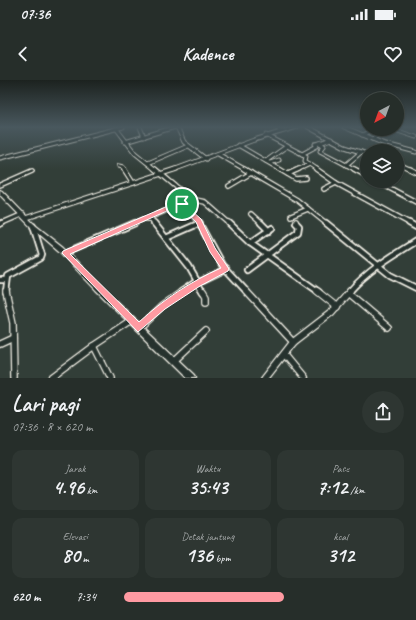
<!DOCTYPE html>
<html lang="id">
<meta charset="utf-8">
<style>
body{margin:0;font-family:Caveat,sans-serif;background:#2e3632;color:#f1f3f6;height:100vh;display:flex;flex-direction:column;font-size:15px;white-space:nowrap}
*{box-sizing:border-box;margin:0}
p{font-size:13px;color:#a4a8a8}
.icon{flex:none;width:22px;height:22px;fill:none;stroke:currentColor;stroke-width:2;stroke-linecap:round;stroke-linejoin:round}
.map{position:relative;height:298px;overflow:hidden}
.details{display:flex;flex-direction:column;background:#262e2a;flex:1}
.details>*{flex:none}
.needle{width:26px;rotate:221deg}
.buttons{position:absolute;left:360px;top:12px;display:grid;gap:8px}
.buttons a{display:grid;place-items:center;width:44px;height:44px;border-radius:50%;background:#262e2a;box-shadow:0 1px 3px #0004,0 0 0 1px #424a47;font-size:20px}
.pin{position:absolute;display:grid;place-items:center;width:34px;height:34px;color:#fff;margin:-17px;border:2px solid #fff;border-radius:50%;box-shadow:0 1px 4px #0007}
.round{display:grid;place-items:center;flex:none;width:42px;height:42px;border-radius:21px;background:#2e3632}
.summary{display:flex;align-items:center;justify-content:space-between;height:68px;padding:0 12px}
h1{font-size:22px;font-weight:700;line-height:30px}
.metrics{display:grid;grid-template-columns:repeat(3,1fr);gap:6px;height:68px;padding:4px 12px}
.metrics div{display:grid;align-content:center;border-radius:10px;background:#2e3632;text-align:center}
.metrics b{font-size:20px;font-weight:700}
.metrics small{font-size:11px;font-weight:400}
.metrics p{font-size:11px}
ul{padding:0 12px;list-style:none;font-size:13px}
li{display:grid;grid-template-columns:64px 48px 1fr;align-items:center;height:30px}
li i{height:10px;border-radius:5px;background:#ff9aa2}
.status{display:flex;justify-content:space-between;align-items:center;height:28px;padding:0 20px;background:#262e2a;direction:ltr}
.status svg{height:11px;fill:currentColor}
header{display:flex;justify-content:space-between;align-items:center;height:52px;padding:0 12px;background:#262e2a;font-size:18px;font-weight:700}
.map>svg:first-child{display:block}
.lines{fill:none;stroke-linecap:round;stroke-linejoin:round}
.street-far3-casing{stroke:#f4f1e8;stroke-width:5}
.street-far2-casing{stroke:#f4f1e8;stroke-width:6}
.street-far1-casing{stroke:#f4f1e8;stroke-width:8}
.street-casing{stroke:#f4f1e8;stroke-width:8}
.secondary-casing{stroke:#f4f1e8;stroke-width:2.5}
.street-far3{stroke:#26332d;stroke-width:3}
.street-far2{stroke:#26332d;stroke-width:3.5}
.street-far1{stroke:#26332d;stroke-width:4.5}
.street{stroke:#26332d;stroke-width:5.5}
.secondary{fill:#26332d;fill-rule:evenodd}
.route{fill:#ff9aa2;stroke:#fff;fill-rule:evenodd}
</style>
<div class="status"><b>07:36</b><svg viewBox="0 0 49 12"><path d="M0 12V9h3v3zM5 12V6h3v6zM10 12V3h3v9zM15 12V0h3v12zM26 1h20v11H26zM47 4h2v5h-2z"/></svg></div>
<header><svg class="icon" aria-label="back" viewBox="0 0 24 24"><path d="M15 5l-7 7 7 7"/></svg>Kadence<svg class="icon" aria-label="heart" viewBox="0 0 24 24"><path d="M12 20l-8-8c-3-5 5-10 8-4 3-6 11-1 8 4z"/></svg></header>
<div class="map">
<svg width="416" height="298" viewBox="0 0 416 298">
<rect width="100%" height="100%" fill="#323e38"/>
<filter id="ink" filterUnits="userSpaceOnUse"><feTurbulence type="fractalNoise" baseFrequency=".025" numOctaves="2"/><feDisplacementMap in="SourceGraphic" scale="8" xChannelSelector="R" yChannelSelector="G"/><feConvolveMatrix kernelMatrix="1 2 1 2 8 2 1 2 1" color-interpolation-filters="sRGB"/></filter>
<g filter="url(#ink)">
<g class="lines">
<!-- street-far3 casing -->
<g class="street-far3-casing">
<g id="street-far3">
<path d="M 140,47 L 144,57"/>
<path d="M 177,47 L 184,62 L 206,79"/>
<path d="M 275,47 L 281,51"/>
<path d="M 308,47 L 345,67 L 367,74"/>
<path d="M 344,47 L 382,63 L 416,72"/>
<path d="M 116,48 L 135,73 L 156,90"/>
<path d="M 392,49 L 416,57"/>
<path d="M 266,55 L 306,76 L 305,81 L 318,90"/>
<path d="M 362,55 L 374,49"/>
<path d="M 331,59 L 320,63 L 324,66 L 320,71 L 356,90"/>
<path d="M 372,59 L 383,52 L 390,54"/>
<path d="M 125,62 L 175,47"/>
<path d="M 238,65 L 281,90"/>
<path d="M 218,74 L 246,90"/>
<path d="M 302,74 L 317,66 L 315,64 L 320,63"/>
<path d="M 0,78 L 123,47"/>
<path d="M 266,81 L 287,66"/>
<path d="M 148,83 L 188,66"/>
<path d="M 270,83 L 279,80"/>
<path d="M 397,83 L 412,90"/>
<path d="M 346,85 L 361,72"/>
<path d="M 119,86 L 123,87 L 125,90"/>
<path d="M 173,90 L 254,60 L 297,47"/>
<path d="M 297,90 L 310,84"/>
</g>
</g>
<!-- street-far2 casing -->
<g class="street-far2-casing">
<g id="street-far2">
<path d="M 124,89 L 133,103"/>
<path d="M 155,89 L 191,119 L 182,124 L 200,144"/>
<path d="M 244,89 L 297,120 L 327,144"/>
<path d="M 279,89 L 296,99 L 306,98"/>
<path d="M 316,89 L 336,103 L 411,144"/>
<path d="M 354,89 L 367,96"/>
<path d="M 410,89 L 416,92"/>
<path d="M 288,94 L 299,89"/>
<path d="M 376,101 L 416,122"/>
<path d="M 0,105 L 32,91"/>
<path d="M 229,106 L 251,93"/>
<path d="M 324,109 L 336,103"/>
<path d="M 191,119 L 205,122 L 230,144"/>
<path d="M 251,134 L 262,144"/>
<path d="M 291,136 L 308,129"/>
<path d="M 26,138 L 176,89"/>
<path d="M 148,138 L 182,124"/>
<path d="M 296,141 L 297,144"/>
<path d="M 0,144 L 23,134"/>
<path d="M 132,144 L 144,139 L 151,139 L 155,144"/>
<path d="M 198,144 L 200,143"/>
</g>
</g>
<!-- street-far1 casing -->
<g class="street-far1-casing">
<g id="street-far1">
<path d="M 154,143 L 189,187 L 197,201 L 181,212"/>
<path d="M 199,143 L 222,185 L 247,212"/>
<path d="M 229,143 L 250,163 L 319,212"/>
<path d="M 261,143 L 269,151"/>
<path d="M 326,143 L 390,195 L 416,208"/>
<path d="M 409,143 L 416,147"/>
<path d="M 0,144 L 2,143"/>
<path d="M 166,158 L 200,143"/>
<path d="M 250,163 L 272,148"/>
<path d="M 65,173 L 135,143"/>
<path d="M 247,190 L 298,152 L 299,146 L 296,143"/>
<path d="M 0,200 L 6,200"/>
<path d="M 6,212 L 8,196 L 41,178 L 42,175 L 33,146"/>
<path d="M 203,212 L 197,203 L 226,189"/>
<path d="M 349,212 C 368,190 392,176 416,161"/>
</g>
</g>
<!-- street casing -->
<g class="street-casing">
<g id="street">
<path d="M 6,211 L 13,243 L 14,298"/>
<path d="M 203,211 L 206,216 L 206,222"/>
<path d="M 246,211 L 293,262"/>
<path d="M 317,211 L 337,227"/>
<path d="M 349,214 L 389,248"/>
<path d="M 139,248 L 162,226 L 183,211"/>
<path d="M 0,264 L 13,258"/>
<path d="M 94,266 L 110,298"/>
<path d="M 284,275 L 303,298"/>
<path d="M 174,281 L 206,251"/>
<path d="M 51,298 L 94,266 L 132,241"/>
<path d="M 265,298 L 293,262 L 332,232 L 350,211"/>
</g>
</g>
<!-- secondary casing -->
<g class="secondary-casing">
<path id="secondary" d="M 0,110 L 2,111 L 35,145 L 63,167 L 100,206 L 194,295 L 195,298 L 185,298 L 96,210 L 59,171 L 31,147 L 0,115 Z"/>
</g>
<!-- street-far3 -->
<use href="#street-far3" class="street-far3"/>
<!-- street-far2 -->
<use href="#street-far2" class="street-far2"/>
<!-- street-far1 -->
<use href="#street-far1" class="street-far1"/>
<!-- street -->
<use href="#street" class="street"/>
<!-- secondary -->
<use href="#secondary" class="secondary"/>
</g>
</g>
<!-- sky -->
<linearGradient id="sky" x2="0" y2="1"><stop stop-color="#1c221f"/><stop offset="0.53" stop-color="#49585e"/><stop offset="1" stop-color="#49585e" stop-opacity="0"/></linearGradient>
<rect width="416" height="89" fill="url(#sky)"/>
<!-- route -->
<path class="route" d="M 182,122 L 201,139 L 215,168 L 229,189 L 228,191 L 200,206 L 165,229 L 138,252 L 62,173 L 63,171 L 175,123 ZM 178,126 L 181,126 L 196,142 L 210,172 L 221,188 C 190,202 164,219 139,242 L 70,174 Z"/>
</svg>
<div class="buttons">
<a><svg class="needle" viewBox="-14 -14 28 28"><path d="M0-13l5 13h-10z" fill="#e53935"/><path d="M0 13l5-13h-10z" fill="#a4a8a8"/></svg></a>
<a><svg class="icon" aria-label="layers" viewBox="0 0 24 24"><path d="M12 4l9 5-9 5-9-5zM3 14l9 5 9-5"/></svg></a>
</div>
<div class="pin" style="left:182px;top:124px;background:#1e9e55"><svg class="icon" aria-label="arrive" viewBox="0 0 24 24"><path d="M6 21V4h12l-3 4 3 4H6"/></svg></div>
</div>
<section class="details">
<div class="summary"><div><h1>Lari pagi</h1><p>07:36 · 8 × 620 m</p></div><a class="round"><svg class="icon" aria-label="share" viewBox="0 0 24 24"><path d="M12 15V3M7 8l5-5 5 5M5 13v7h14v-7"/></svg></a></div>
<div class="metrics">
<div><p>Jarak</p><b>4.96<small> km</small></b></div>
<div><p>Waktu</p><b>35:43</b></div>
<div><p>Pace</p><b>7:12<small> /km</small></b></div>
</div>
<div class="metrics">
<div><p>Elevasi</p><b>80<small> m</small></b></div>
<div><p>Detak jantung</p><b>136<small> bpm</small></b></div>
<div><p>kcal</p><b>312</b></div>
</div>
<ul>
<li><b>620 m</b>7:34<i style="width:57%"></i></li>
</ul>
</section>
